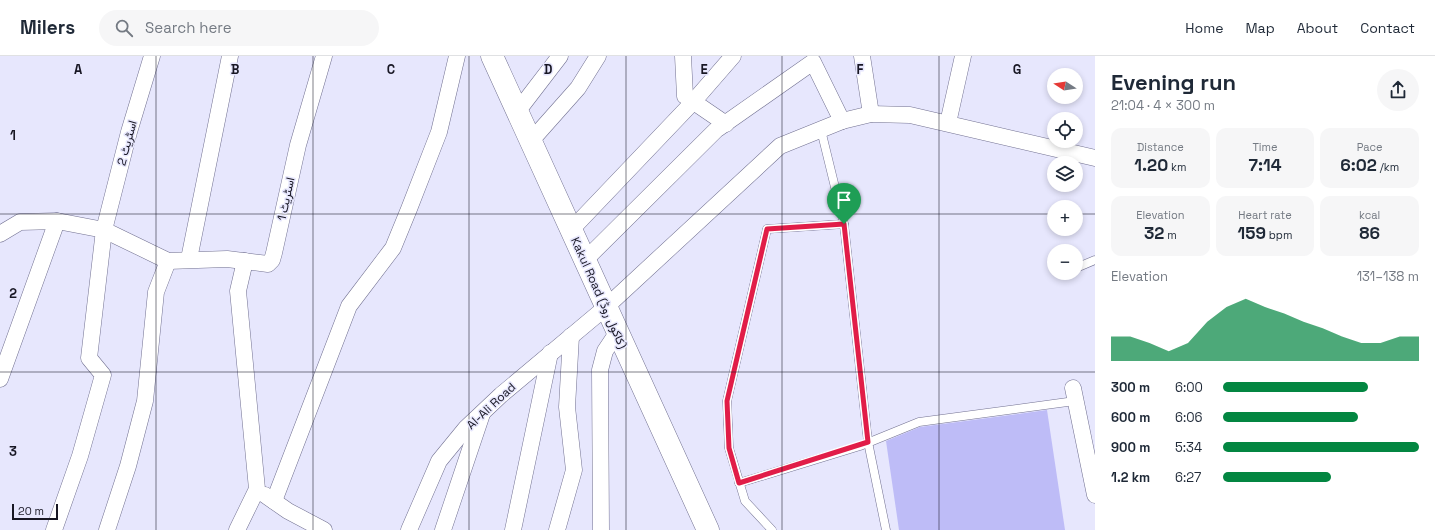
<!DOCTYPE html>
<meta charset="utf-8">
<style>
body{margin:0;font-family:"Space Grotesk",Vazirmatn,sans-serif;background:#f6f6f7;color:#1f2937;height:100vh;display:flex;flex-direction:column;font-size:15px;white-space:nowrap}
*{box-sizing:border-box;margin:0}
p{font-size:13px;color:#747a83}
.icon{flex:none;width:22px;height:22px;fill:none;stroke:currentColor;stroke-width:2;stroke-linecap:round;stroke-linejoin:round}
.map{position:relative;flex:1;overflow:hidden}
.sheet{display:flex;flex-direction:column;background:#fff;width:340px}
.sheet>*{flex:none}
.needle{width:26px;rotate:282deg}
.tools{position:absolute;left:1047px;top:12px;display:grid;gap:8px}
.tools a{display:grid;place-items:center;width:36px;height:36px;border-radius:50%;background:#fff;box-shadow:0 2px 6px #0003;font-size:20px}
.scale{position:absolute;left:12px;bottom:10px;width:46px;box-sizing:border-box;padding-left:4px;border:2px solid #181724;border-top:0;font-size:11px;line-height:14px;white-space:nowrap;color:#181724;-webkit-text-stroke:3px #e7e7fd;paint-order:stroke}
.pin{position:absolute;display:grid;place-items:center;width:34px;height:34px;color:#fff;margin:-41px -17px;border-radius:50% 50% 50% 0;rotate:-45deg;box-shadow:0 0 4px #0007}
.pin .icon{rotate:45deg}
.round{display:grid;place-items:center;flex:none;width:42px;height:42px;border-radius:21px;background:#f6f6f7}
.summary{display:flex;align-items:center;justify-content:space-between;height:68px;padding:0 16px}
h1{font-size:22px;font-weight:600;line-height:30px}
.figures{display:grid;grid-template-columns:repeat(3,1fr);gap:6px;height:68px;padding:4px 16px}
.figures div{display:grid;align-content:center;border-radius:10px;background:#f6f6f7;text-align:center}
.figures b{font-size:17px;font-weight:600}
.figures small{font-size:11px;font-weight:400}
.figures p{font-size:11px}
.chart{height:112px;padding:8px 16px}
.chart p{display:flex;justify-content:space-between}
.chart svg{width:100%;height:72px;margin-top:4px;fill:#038641;opacity:.7}
ul{padding:0 16px;list-style:none;font-size:13px}
li{display:grid;grid-template-columns:64px 48px 1fr;align-items:center;height:30px}
li i{height:10px;border-radius:5px;background:#038641}
header{display:flex;align-items:center;gap:24px;box-sizing:border-box;height:56px;padding:0 20px;background:#fff;border-bottom:1px solid #e0e1e3}
header strong{font-size:19px}
nav{display:flex;gap:22px;margin-inline-start:auto;font-size:14px}
.search{width:280px;height:36px;background:#f6f6f7;display:flex;align-items:center;gap:10px;box-sizing:border-box;padding:0 14px;border-radius:22px;color:#747a83;font-size:15px}
main{display:flex;flex:1;min-height:0}
.map>svg:first-child{display:block}
.building{fill:#bebcf7}
.lines{fill:none;stroke-linecap:round;stroke-linejoin:round}
.lane-casing{stroke:#727191;stroke-width:9}
.street-casing{stroke:#727191;stroke-width:17}
.secondary-casing{stroke:#727191;stroke-width:23}
.lane{stroke:#fff;stroke-width:8}
.street{stroke:#fff;stroke-width:16}
.secondary{stroke:#fff;stroke-width:22}
.route-casing{stroke:#fff;stroke-width:8}
.route{stroke:#e11d48;stroke-width:5}
.grid{fill:none;stroke:#181724;stroke-width:1;stroke-opacity:0.55}
.labels{text-anchor:middle;dominant-baseline:central;stroke-width:3;stroke-linejoin:round;paint-order:stroke}
.street-label{font-size:12px;fill:#181724;stroke:#e7e7fd}
.grid-label{font-size:13px;text-anchor:middle;font-weight:bold;fill:#181724;stroke:#e7e7fd;stroke-width:3;stroke-linejoin:round;paint-order:stroke}
</style>
<header>
<strong>Milers</strong>
<div class="search"><svg class="icon" aria-label="search" viewBox="0 0 24 24"><circle cx="10" cy="10" r="6"/><path d="M15 15l6 6"/></svg>Search here</div>
<nav><a>Home</a><a>Map</a><a>About</a><a>Contact</a></nav>
</header>
<main>
<div class="map">
<svg width="1095" height="474" viewBox="0 0 1095 474">
<rect width="100%" height="100%" fill="#e7e7fd"/>
<!-- building -->
<path class="building" d="M 1047,354 L 1065,474 L 899,474 L 886,385 L 920,371 Z"/>
<g class="lines">
<!-- lane casing -->
<g class="lane-casing">
<g id="lane">
<path d="M 821,74 L 844,168 L 868,386 L 886,474"/>
<path d="M 1076,212 L 1095,204"/>
<path d="M 739,427 L 860,390 L 919,366 L 1075,345"/>
<path d="M 772,474 L 745,445 L 729,392 L 727,345 L 767,173 L 844,168"/>
</g>
</g>
<!-- street casing -->
<g class="street-casing">
<g id="street">
<path d="M 683,0 L 685,40 L 726,68"/>
<path d="M 862,0 L 871,58"/>
<path d="M 517,56 L 560,0"/>
<path d="M 948,67 L 963,0"/>
<path d="M 530,86 L 578,32 L 598,0"/>
<path d="M 571,174 L 693,46 L 733,0"/>
<path d="M 0,178 L 20,166 L 57,165 L 104,174 L 168,205 L 227,203 L 268,208 L 272,204 L 274,197 L 298,89 L 324,0"/>
<path d="M 189,203 L 230,0"/>
<path d="M 585,204 L 716,74 L 813,6 L 842,65"/>
<path d="M 0,323 L 57,165"/>
<path d="M 1073,332 L 1095,439"/>
<path d="M 265,439 L 288,455 L 324,474"/>
<path d="M 274,445 L 349,250 L 393,192 L 409,153 L 439,76 L 457,0"/>
<path d="M 54,474 L 80,400 L 103,319 L 89,302 L 104,174 L 129,76 L 152,0"/>
<path d="M 107,474 L 128,410 L 145,345 L 156,236 L 168,205"/>
<path d="M 237,474 L 257,433 L 238,235 L 245,205"/>
<path d="M 409,474 L 439,405 L 466,372 L 501,339 L 605,252 L 780,90 L 842,65 L 871,58 L 910,59 L 1095,102"/>
<path d="M 443,474 L 482,358"/>
<path d="M 513,474 L 550,297"/>
<path d="M 557,474 L 574,414 L 567,351 L 571,280"/>
<path d="M 601,474 L 600,314 L 605,295 L 617,277"/>
</g>
</g>
<!-- secondary casing -->
<g class="secondary-casing">
<path id="secondary" d="M 492,0 L 708,474"/>
</g>
<!-- lane -->
<use href="#lane" class="lane"/>
<!-- street -->
<use href="#street" class="street"/>
<!-- secondary -->
<use href="#secondary" class="secondary"/>
</g>
<g class="lines">
<!-- route casing -->
<g class="route-casing">
<path id="route" d="M 844,168 L 868,386 L 739,427 L 729,392 L 727,345 L 767,173 Z"/>
</g>
<!-- route -->
<use href="#route" class="route"/>
</g>
<!-- grid -->
<path class="grid" d="M 156,0 L 156,474M 313,0 L 313,474M 469,0 L 469,474M 626,0 L 626,474M 782,0 L 782,474M 939,0 L 939,474M 0,158 L 1054,158M 1076,158 L 1095,158M 0,316 L 1095,316"/>
<g class="labels">
<!-- street labels -->
<g class="street-label">
<text transform="translate(127 87) rotate(-75)">اسٹریٹ 2</text>
<text transform="translate(286 143) rotate(-78)">اسٹریٹ 1</text>
<text transform="translate(599 237) rotate(66)">Kakul Road (کاکول روڈ)</text>
<text transform="translate(491 350) rotate(-43)">Al-Ali Road</text>
</g>
</g>
<g class="grid-label">
<text x="78" y="18">A</text>
<text x="235" y="18">B</text>
<text x="391" y="18">C</text>
<text x="548" y="18">D</text>
<text x="704" y="18">E</text>
<text x="860" y="18">F</text>
<text x="1017" y="18">G</text>
<text x="13" y="84">1</text>
<text x="13" y="242">2</text>
<text x="13" y="400">3</text>
</g>
</svg>
<div class="tools">
<a><svg class="needle" viewBox="-14 -14 28 28"><path d="M0-13l5 13h-10z" fill="#e53935"/><path d="M0 13l5-13h-10z" fill="#747a83"/></svg></a>
<a><svg class="icon" aria-label="locate" viewBox="0 0 24 24"><circle cx="12" cy="12" r="6"/><path d="M12 2v4M12 18v4M2 12h4M18 12h4"/></svg></a>
<a><svg class="icon" aria-label="layers" viewBox="0 0 24 24"><path d="M12 4l9 5-9 5-9-5zM3 14l9 5 9-5"/></svg></a>
<a>+</a>
<a>−</a>
</div>
<div class="scale">20 m</div>
<div class="pin" style="left:844px;top:168px;background:#1e9e55"><svg class="icon" aria-label="arrive" viewBox="0 0 24 24"><path d="M6 21V4h12l-3 4 3 4H6"/></svg></div>
</div>
<section class="sheet">
<div class="summary"><div><h1>Evening run</h1><p>21:04 · 4 × 300 m</p></div><a class="round"><svg class="icon" aria-label="share" viewBox="0 0 24 24"><path d="M12 15V3M7 8l5-5 5 5M5 13v7h14v-7"/></svg></a></div>
<div class="figures">
<div><p>Distance</p><b>1.20<small> km</small></b></div>
<div><p>Time</p><b>7:14</b></div>
<div><p>Pace</p><b>6:02<small> /km</small></b></div>
</div>
<div class="figures">
<div><p>Elevation</p><b>32<small> m</small></b></div>
<div><p>Heart rate</p><b>159<small> bpm</small></b></div>
<div><p>kcal</p><b>86</b></div>
</div>
<div class="chart"><p><span>Elevation</span>131–138 m</p>
<svg viewBox="0 0 160 44" preserveAspectRatio="none"><path d="M0 44V29L10 29L20 33L30 38L40 33L50 20L60 11L70 6L80 11L90 15L100 20L110 24L120 29L130 33L140 33L150 29L160 29V44z"/></svg>
</div>
<ul>
<li><b>300 m</b>6:00<i style="width:74%"></i></li>
<li><b>600 m</b>6:06<i style="width:69%"></i></li>
<li><b>900 m</b>5:34<i style="width:100%"></i></li>
<li><b>1.2 km</b>6:27<i style="width:55%"></i></li>
</ul>
</section>
</main>
